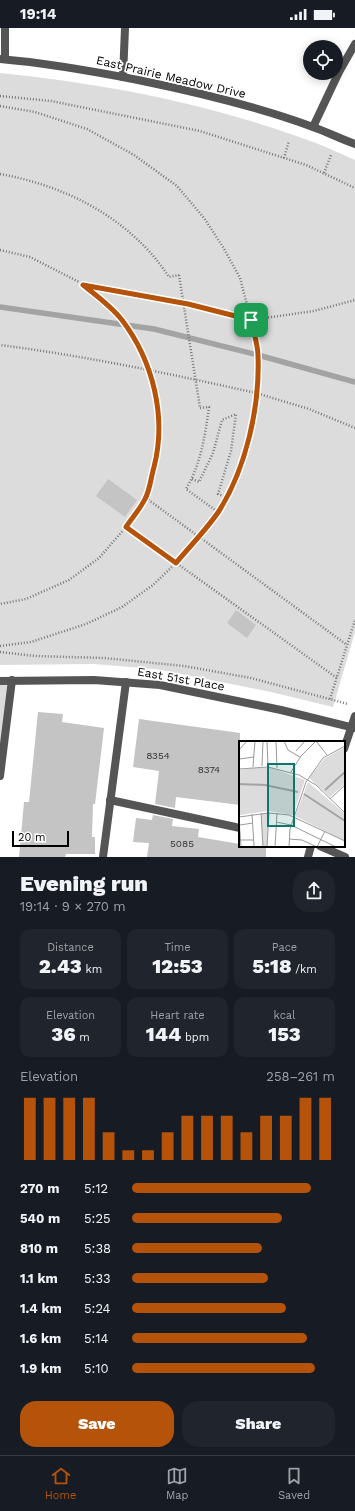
<!DOCTYPE html>
<meta charset="utf-8">
<style>
body{margin:0;font-family:"Work Sans",sans-serif;background:#20242c;color:#f1f3f6;height:100vh;display:flex;flex-direction:column;font-size:15px;white-space:nowrap}
*{box-sizing:border-box;margin:0}
p{font-size:13px;color:#9ea1a6}
.icon{flex:none;width:22px;height:22px;fill:none;stroke:currentColor;stroke-width:2;stroke-linecap:round;stroke-linejoin:round}
.map{position:relative;height:829px;overflow:hidden}
.details{display:flex;flex-direction:column;background:#171b24;flex:1}
.details>*{flex:none}
.tools{position:absolute;left:303px;top:12px;display:grid;gap:8px}
.tools a{display:grid;place-items:center;width:40px;height:40px;border-radius:50%;background:#171b24;box-shadow:0 2px 10px #0003;font-size:20px}
.scale{position:absolute;left:12px;bottom:10px;width:57px;box-sizing:border-box;padding-left:4px;border:2px solid #000;border-top:0;font-size:11px;line-height:14px;white-space:nowrap;color:#000;-webkit-text-stroke:3px #fff;paint-order:stroke}
.pin{position:absolute;display:grid;place-items:center;width:34px;height:34px;color:#fff;margin:-17px;border-radius:8px;box-shadow:0 2px 6px #0006}
.round{display:grid;place-items:center;flex:none;width:42px;height:42px;border-radius:16px;background:#20242c}
.head{display:flex;align-items:center;justify-content:space-between;height:68px;padding:0 20px}
h1{font-size:22px;font-weight:800;line-height:30px}
.figures{display:grid;grid-template-columns:repeat(3,1fr);gap:6px;height:68px;padding:4px 20px}
.figures div{display:grid;align-content:center;border-radius:10px;background:#20242c;text-align:center}
.figures b{font-size:20px;font-weight:800}
.figures small{font-size:11px;font-weight:400}
.figures p{font-size:11px}
.chart{height:112px;padding:8px 20px}
.chart p{display:flex;justify-content:space-between}
.chart svg{width:100%;height:72px;margin-top:4px;stroke:#b45309;stroke-width:6}
.cta{display:flex;gap:8px;margin-top:auto;padding:8px 20px}
.cta a{flex:1;height:46px;border-radius:16px;background:#b45309;color:#fff;font-size:16px;font-weight:800;line-height:46px;text-align:center}
.cta a+a{background:#20242c;color:#f1f3f6}
ul{padding:0 20px;list-style:none;font-size:13px}
li{display:grid;grid-template-columns:64px 48px 1fr;align-items:center;height:30px}
li i{height:10px;border-radius:5px;background:#b45309}
.status{display:flex;justify-content:space-between;align-items:center;height:28px;padding:0 20px;background:#171b24;direction:ltr}
.status svg{height:11px;fill:currentColor}
.tab-bar{display:flex;justify-content:space-around;align-items:center;height:56px;border-top:1px solid #363941;background:#171b24;font-size:11px;color:#9ea1a6}
.tab-bar a{display:grid;justify-items:center;gap:2px}
.tab-bar .current{color:#b45309}
.map>svg:first-child{display:block}
.green{fill:#dcdcdc}
.lines{fill:none;stroke-linecap:round;stroke-linejoin:round}
.stream{stroke:#a3a3a3;stroke-width:5.5}
.building{fill:#c4c4c4}
.path{stroke:#777;stroke-width:2.5;stroke-dasharray:1 2;stroke-linecap:butt}
.service{stroke:#555;stroke-width:8}
.minor{stroke:#555;stroke-width:8}
.tertiary{stroke:#555;stroke-width:8}
.path-bridge{stroke:#777;stroke-width:2.5;stroke-dasharray:1 2;stroke-linecap:butt}
.route-casing{stroke:#fff;stroke-width:8}
.route{stroke:#b45309;stroke-width:5}
.labels{text-anchor:middle;dominant-baseline:central;stroke-width:3.5;stroke-linejoin:round;paint-order:stroke}
.number-label{font-size:10px;fill:#313131}
.street-label{font-size:12px;fill:#000;stroke:#fff}
.inset-river{fill:none;stroke:#a3a3a3;stroke-width:2}
.inset-road{fill:none;stroke:#999;stroke-width:1}
.view{fill:#0f766e;fill-opacity:0.15;stroke:#0f766e;stroke-width:2}
.inset-edge{fill:none;stroke:#000;stroke-width:2}
</style>
<div class="status"><b>19:14</b><svg viewBox="0 0 49 12"><path d="M0 12V9h3v3zM5 12V6h3v6zM10 12V3h3v9zM15 12V0h3v12zM26 1h20v11H26zM47 4h2v5h-2z"/></svg></div>
<div class="map">
<svg width="355" height="829" viewBox="0 0 355 829">
<rect width="100%" height="100%" fill="#fff"/>
<!-- green -->
<g class="green">
<path d="M 0,45 C 101,55 206,75 302,110 C 320,116 337,124 355,132 L 355,604 L 333,679 L 271,664 L 156,641 L 93,636 L 0,637 Z"/>
<path d="M 12,652 L 0,748 L 0,653 Z"/>
</g>
<g class="lines">
<!-- stream -->
<path class="stream" d="M 0,279 L 154,301 L 258,327 L 355,354"/>
</g>
<!-- building -->
<g class="building">
<path d="M 108,451 L 137,472 L 125,489 L 96,468 Z"/>
<path d="M 236,582 L 256,597 L 247,610 L 227,595 Z"/>
<path d="M 38,684 L 63,686 L 62,694 L 104,700 L 95,776 L 93,776 L 92,809 L 95,809 L 95,826 L 66,826 L 65,829 L 19,829 L 24,774 L 29,774 Z"/>
<path d="M 139,691 L 240,705 L 240,777 L 176,769 L 175,780 L 155,776 L 159,743 L 133,739 Z"/>
<path d="M 153,787 L 173,791 L 172,798 L 199,801 L 198,809 L 240,816 L 240,818 L 266,820 L 266,829 L 147,829 L 149,815 L 133,814 L 136,790 L 152,792 Z"/>
</g>
<g class="lines">
<!-- path -->
<g class="path">
<path d="M 0,68 L 51,73 L 200,103 L 306,137 L 355,160"/>
<path d="M 0,78 L 35,84 L 87,101 L 134,127 L 177,158 L 204,190 L 223,219 L 240,250 L 251,292 L 258,327 L 256,365 C 171,346 86,328 0,317"/>
<path d="M 284,130 L 289,113"/>
<path d="M 324,145 L 331,127"/>
<path d="M 0,146 C 67,158 131,191 169,249 L 179,247"/>
<path d="M 0,222 L 30,229 L 79,254 L 105,274 L 121,292 L 138,317 L 149,341 L 159,385 L 157,426 L 146,470 L 126,499 L 99,530 L 69,552 L 26,571 L 0,576"/>
<path d="M 83,257 L 188,276 L 251,292 L 314,283 L 355,272"/>
<path d="M 200,380 L 209,379 C 205,408 201,436 186,461 L 218,484"/>
<path d="M 192,451 L 199,454 L 213,425 L 222,392 L 236,386 L 231,423 L 218,466 L 226,469"/>
<path d="M 146,470 L 347,617"/>
<path d="M 126,499 L 337,650"/>
<path d="M 0,618 L 31,614 L 86,596 L 122,579 L 153,557 L 176,535 L 218,484 L 237,445 L 250,406 L 256,365 L 309,381 L 355,400"/>
<path d="M 0,624 L 35,628 L 104,630 L 184,638 L 251,650 L 348,676"/>
<path d="M 330,671 L 355,592"/>
</g>
<!-- service -->
<g class="service">
<path d="M 123,49 L 125,0"/>
<path d="M 110,772 L 240,800"/>
<path d="M 320,818 L 345,829"/>
<path d="M 103,829 L 126,654"/>
</g>
<!-- minor -->
<g class="minor">
<path d="M 5,31 L 5,0"/>
<path d="M 313,99 L 339,44 L 355,16"/>
<path d="M 0,653 L 94,652 L 160,657 L 281,682 L 355,700"/>
<path d="M 0,748 L 12,652"/>
</g>
<!-- tertiary -->
<g class="tertiary">
<path d="M 0,31 C 46,35 92,43 138,52 C 197,64 256,78 313,99 C 327,104 341,111 355,116"/>
<path d="M 344,721 L 355,688"/>
<path d="M 308,829 L 311,818"/>
</g>
<!-- path-bridge -->
<path class="path-bridge" d="M 179,247 L 200,380"/>
</g>
<g class="lines">
<!-- route casing -->
<g class="route-casing">
<path id="route" d="M 83,257 L 188,276 L 251,292 C 253,303 258,316 258,328 C 260,379 246,440 219,483 C 207,501 190,518 176,535 L 126,499 C 132,490 140,481 145,471 C 150,462 151,449 154,439 C 167,389 153,333 122,292 C 111,278 97,268 83,257 Z"/>
</g>
<!-- route -->
<use href="#route" class="route"/>
</g>
<g class="labels">
<!-- number labels -->
<g class="number-label">
<text x="158" y="727">8354</text>
<text x="209" y="741">8374</text>
<text x="182" y="815">5085</text>
</g>
<!-- street labels -->
<g class="street-label">
<text transform="translate(171 49) rotate(13)">East Prairie Meadow Drive</text>
<text transform="translate(181 651) rotate(10)">East 51st Place</text>
</g>
</g>
<!-- overview -->
<g transform="translate(239 713)">
<rect width="106" height="106" fill="#fff"/>
<path d="M 106,6 L 106,43 L 91,56 L 70,37 L 85,18 ZM 15,27 L 33,27 L 66,39 L 54,74 L 30,70 L 1,74 L 0,29 ZM 69,41 L 106,73 L 106,100 L 56,75 ZM 22,72 L 30,72 L 28,106 L 24,106 Z" fill="#dcdcdc"/>
<path class="inset-river" d="M 0,43 L 26,44 L 59,51M 86,49 L 106,31M 65,53 L 106,80"/>
<path class="inset-road" d="M 28,0 L 29,26M 37,0 L 38,27M 45,0 L 49,9 L 61,16M 77,0 L 88,14M 0,9 L 8,0M 57,10 L 66,0M 0,18 L 15,16M 23,25 L 24,0M 14,26 L 16,0M 0,28 L 29,26 L 60,34 L 77,44 L 106,72M 52,31 L 62,15 L 77,0M 91,58 L 106,44M 22,72 L 24,106M 13,73 L 15,105M 0,76 L 30,72 L 50,74 L 106,100M 0,78 L 2,106M 37,81 L 52,84 L 97,106M 1,84 L 14,82M 50,98 L 63,99 L 78,106M 2,99 L 15,99M 28,106 L 30,72M 36,106 L 38,72M 50,106 L 51,88 L 67,41 L 84,17 L 106,5M 78,106 L 86,90"/>
<path class="view" d="M 29,23 L 55,23 L 55,85 L 29,85 Z"/>
<rect width="106" height="106" class="inset-edge"/>
</g>
</svg>
<div class="tools">
<a><svg class="icon" aria-label="locate" viewBox="0 0 24 24"><circle cx="12" cy="12" r="6"/><path d="M12 2v4M12 18v4M2 12h4M18 12h4"/></svg></a>
</div>
<div class="scale">20 m</div>
<div class="pin" style="left:251px;top:292px;background:#1e9e55"><svg class="icon" aria-label="arrive" viewBox="0 0 24 24"><path d="M6 21V4h12l-3 4 3 4H6"/></svg></div>
</div>
<section class="details">
<div class="head"><div><h1>Evening run</h1><p>19:14 · 9 × 270 m</p></div><a class="round"><svg class="icon" aria-label="share" viewBox="0 0 24 24"><path d="M12 15V3M7 8l5-5 5 5M5 13v7h14v-7"/></svg></a></div>
<div class="figures">
<div><p>Distance</p><b>2.43<small> km</small></b></div>
<div><p>Time</p><b>12:53</b></div>
<div><p>Pace</p><b>5:18<small> /km</small></b></div>
</div>
<div class="figures">
<div><p>Elevation</p><b>36<small> m</small></b></div>
<div><p>Heart rate</p><b>144<small> bpm</small></b></div>
<div><p>kcal</p><b>153</b></div>
</div>
<div class="chart"><p><span>Elevation</span>258–261 m</p>
<svg viewBox="0 0 160 44" preserveAspectRatio="none"><path d="M5 44V6M15 44V6M25 44V6M35 44V6M45 44V27M55 44V38M65 44V38M75 44V27M85 44V17M95 44V17M105 44V17M115 44V27M125 44V17M135 44V17M145 44V6M155 44V6"/></svg>
</div>
<ul>
<li><b>270 m</b>5:12<i style="width:88%"></i></li>
<li><b>540 m</b>5:25<i style="width:74%"></i></li>
<li><b>810 m</b>5:38<i style="width:64%"></i></li>
<li><b>1.1 km</b>5:33<i style="width:67%"></i></li>
<li><b>1.4 km</b>5:24<i style="width:76%"></i></li>
<li><b>1.6 km</b>5:14<i style="width:86%"></i></li>
<li><b>1.9 km</b>5:10<i style="width:90%"></i></li>
</ul>
<div class="cta"><a>Save</a><a>Share</a></div>
</section>
<nav class="tab-bar">
<a class="current"><svg class="icon" aria-label="home" viewBox="0 0 24 24"><path d="M3 11l9-7 9 7M6 9v11h12V9"/></svg>Home</a>
<a><svg class="icon" aria-label="map" viewBox="0 0 24 24"><path d="M3 6l6-2 6 2 6-2v14l-6 2-6-2-6 2zM9 4v14M15 6v14"/></svg>Map</a>
<a><svg class="icon" aria-label="saved" viewBox="0 0 24 24"><path d="M7 4h10v16l-5-4-5 4z"/></svg>Saved</a>
</nav>
